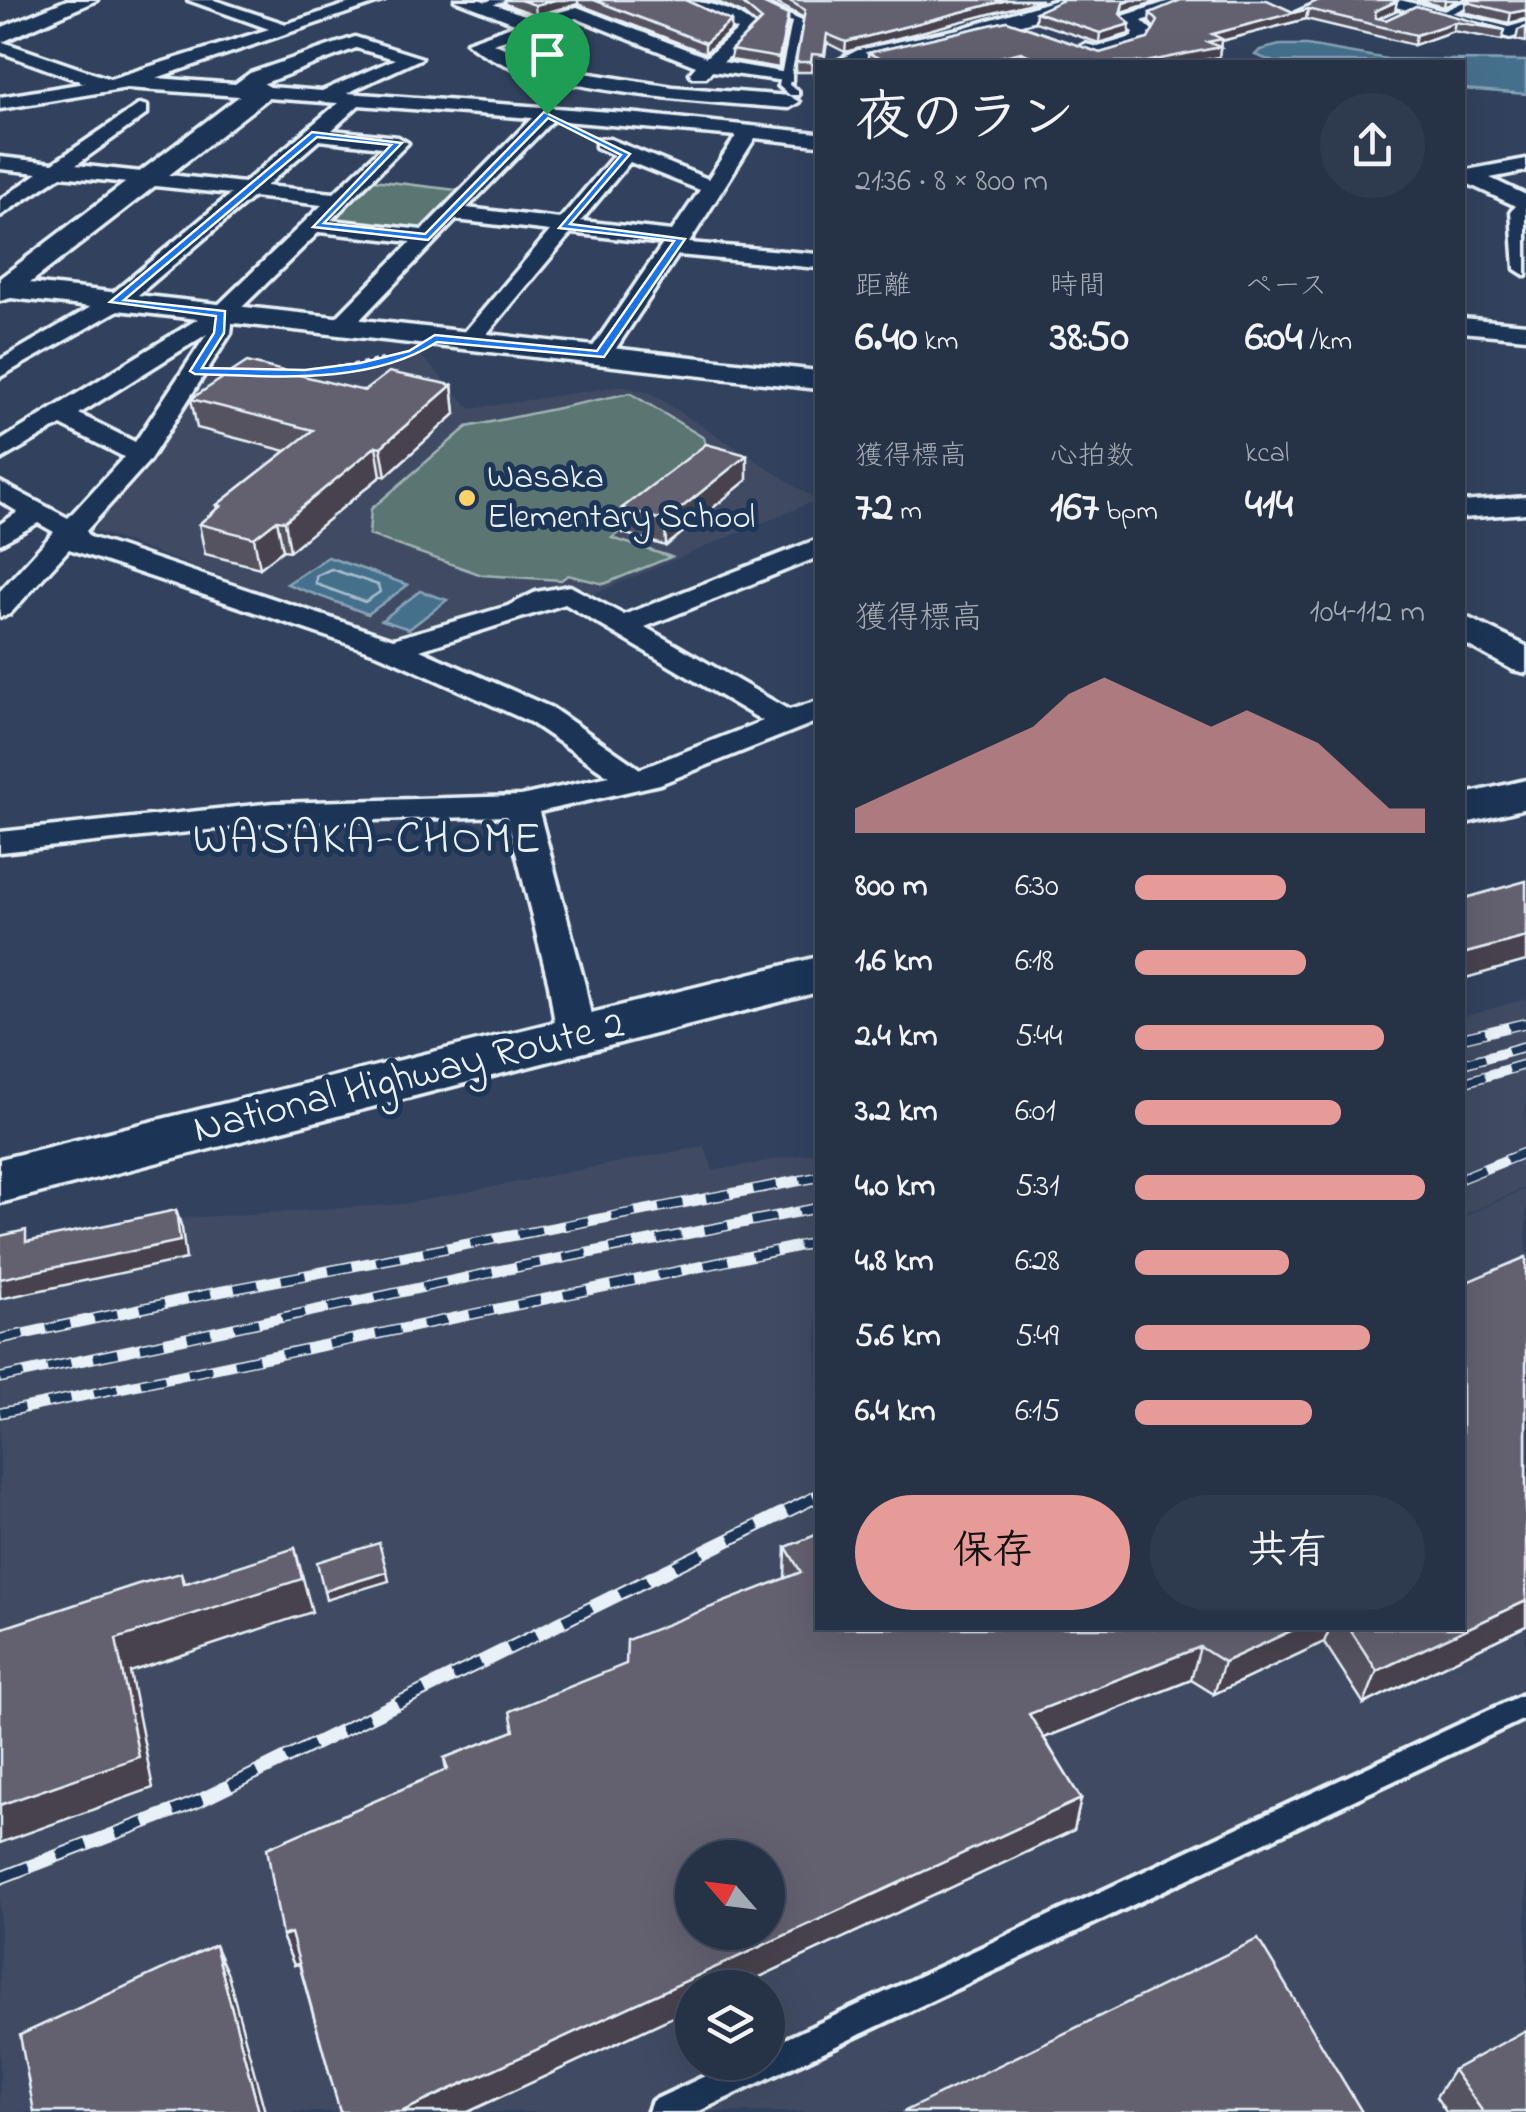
<!DOCTYPE html>
<html lang="ja">
<meta charset="utf-8">
<style>
body{margin:0;font-family:"Indie Flower","Klee One",sans-serif;background:#2e3a4d;color:#f1f3f6;height:100vh;display:flex;flex-direction:column;font-size:38px;white-space:nowrap}
*{box-sizing:border-box;margin:0}
p{font-size:32px;color:#a4aab3}
.icon{flex:none;width:55px;height:55px;fill:none;stroke:currentColor;stroke-width:2;stroke-linecap:round;stroke-linejoin:round}
.map{position:relative;flex:1;overflow:hidden}
.panel{position:absolute;left:815px;top:60px;width:650px;height:1570px;display:flex;flex-direction:column;background:#263246;border-radius:0px;box-shadow:0 10px 40px #0002,0 0 0 2px #424d5f}
.panel>*{flex:none}
.needle{width:65px;rotate:298deg}
.buttons{position:absolute;left:675px;top:1840px;display:grid;gap:20px}
.buttons a{display:grid;place-items:center;width:110px;height:110px;border-radius:50%;background:#263246;box-shadow:0 10px 40px #0002,0 0 0 2px #424d5f;font-size:50px}
.pin{position:absolute;display:grid;place-items:center;width:85px;height:85px;color:#fff;margin:-102px -42px;border-radius:50% 50% 50% 0;rotate:-45deg;box-shadow:0 0 10px #0007}
.pin .icon{rotate:45deg}
.round{display:grid;place-items:center;flex:none;width:105px;height:105px;border-radius:52px;background:#2e3a4d}
.head{display:flex;align-items:center;justify-content:space-between;height:170px;padding:0 40px}
h1{font-size:55px;font-weight:800;line-height:75px}
.figures{display:grid;grid-template-columns:repeat(3,1fr);gap:15px;height:170px;padding:10px 40px}
.figures div{display:grid;align-content:center}
.figures b{font-size:42px;font-weight:800}
.figures small{font-size:28px;font-weight:400}
.figures p{font-size:28px}
.chart{height:280px;padding:20px 40px}
.chart p{display:flex;justify-content:space-between}
.chart svg{width:100%;height:180px;margin-top:10px;fill:#e69b98;opacity:.7}
.primary-button{display:flex;gap:20px;margin-top:auto;padding:20px 40px}
.primary-button a{flex:1;height:115px;border-radius:60px;background:#e69b98;color:#111;font-size:40px;font-weight:800;line-height:115px;text-align:center}
.primary-button a+a{background:#2e3a4d;color:#f1f3f6}
ul{padding:0 40px;list-style:none;font-size:32px}
li{display:grid;grid-template-columns:160px 120px 1fr;align-items:center;height:75px}
li i{height:25px;border-radius:12px;background:#e69b98}
.map>svg:first-child{display:block}
.built{fill:#414b63;fill-rule:evenodd}
.green{fill:#5a7572;stroke:#a1b3b5;stroke-width:2.5}
.water{fill:#456f8c;stroke:#86a3b7;stroke-width:2.5}
.lines{fill:none;stroke-linecap:round;stroke-linejoin:round}
.shore{stroke:#a7bdcd;stroke-width:2.5}
.service-casing{stroke:#e8f1f8;stroke-width:8}
.minor-casing{stroke:#e8f1f8;stroke-width:7}
.tertiary-casing{stroke:#e8f1f8;stroke-width:7}
.trunk-casing{stroke:#e8f1f8;stroke-width:7}
.path{stroke:#e8f1f8;stroke-width:4;stroke-dasharray:5 4;stroke-linecap:butt}
.service{fill:#1d3557;fill-rule:evenodd}
.minor{fill:#1d3557;fill-rule:evenodd}
.tertiary{fill:#1d3557;fill-rule:evenodd}
.trunk{fill:#1d3557;fill-rule:evenodd}
.rail-far1-casing{stroke:#e8f1f8;stroke-width:11}
.rail-casing{stroke:#e8f1f8;stroke-width:14}
.rail-far1{stroke:#1d3557;stroke-width:8;stroke-dasharray:24;stroke-linecap:butt}
.rail{stroke:#1d3557;stroke-width:10;stroke-dasharray:31;stroke-linecap:butt}
.wall{fill:#565360;stroke:#e8f1f8;stroke-width:2.5}
.shaded-wall{fill:#46434e;stroke:#e8f1f8;stroke-width:2.5}
.building{fill:#646070;stroke:#e8f1f8;stroke-width:2.5;fill-rule:evenodd}
.route{fill:#1a73e8;stroke:#fff;stroke-width:2.5;fill-rule:evenodd}
.poi-dot{fill:#ffd166;stroke:#1d3557;stroke-width:4}
.labels{text-anchor:middle;dominant-baseline:central;stroke-width:10;stroke-linejoin:round;paint-order:stroke}
.far-poi-label{font-size:35px;fill:#e8f1f8;stroke:#1d3557;text-anchor:start}
.street-label{font-size:42px;fill:#e8f1f8;stroke:#1d3557}
.neighbourhood-label{font-size:45px;letter-spacing:2.5px;fill:#e8f1f8;stroke:#1d3557}
</style>
<div class="map">
<svg width="1526" height="2112" viewBox="0 0 1526 2112">
<rect width="100%" height="100%" fill="#32425e"/>
<filter id="ink" filterUnits="userSpaceOnUse"><feTurbulence type="fractalNoise" baseFrequency=".01" numOctaves="2"/><feDisplacementMap in="SourceGraphic" scale="20" xChannelSelector="R" yChannelSelector="G"/><feConvolveMatrix kernelMatrix="1 2 1 2 8 2 1 2 1" color-interpolation-filters="sRGB"/></filter>
<g filter="url(#ink)">
<!-- built -->
<g class="built">
<path d="M 419,354 L 471,409 L 621,386 L 650,393 L 817,500 L 588,596 L 576,588 L 545,589 L 507,608 L 395,640 L 94,530 L 209,374 L 318,375 L 369,368 Z"/>
<path d="M 1526,999 L 1526,1187 L 1463,1215 L 1463,1017 Z"/>
<path d="M 704,1146 L 713,1171 L 817,1152 L 818,1628 L 1462,1628 L 1463,1217 L 1526,1189 L 1526,2112 L 0,2112 L 0,1248 L 187,1218 L 404,1204 ZM 692,1858 L 768,1858 L 768,1932 L 692,1932 ZM 692,1988 L 768,1988 L 768,2062 L 692,2062 Z"/>
</g>
<!-- green -->
<g class="green">
<path d="M 373,180 L 464,191 L 422,233 L 331,222 Z"/>
<path d="M 630,393 L 704,438 L 709,458 L 612,538 L 671,557 L 604,584 L 568,575 L 561,580 L 482,575 L 369,535 L 371,509 L 467,427 Z"/>
</g>
<!-- water -->
<g class="water">
<path d="M 1280,45 L 1307,45 L 1387,59 L 1526,61 L 1526,94 L 1463,89 L 1462,62 L 1274,62 L 1255,55 L 1260,50 Z"/>
<path d="M 328,557 L 408,585 L 368,614 L 287,584 Z"/>
<path d="M 420,591 L 447,600 L 409,629 L 382,620 Z"/>
</g>
<g class="lines">
<!-- shore -->
<path class="shore" d="M 331,569 L 378,585 L 380,592 L 365,602 L 316,584 L 316,576 Z"/>
<!-- service casing -->
<g class="service-casing">
<g id="service">
<path d="M 491,0 L 506,0 L 481,9 L 476,6 Z"/>
<path d="M 754,0 L 764,0 L 764,4 L 802,21 L 789,85 L 798,91 L 798,95 L 790,95 L 779,86 L 792,22 L 756,7 Z"/>
<path d="M 1468,0 L 1481,0 L 1443,17 L 1435,15 Z"/>
<path d="M 1526,1693 L 1526,1718 L 697,2112 L 648,2112 L 652,2101 L 735,2062 L 768,2062 L 768,2047 Z"/>
</g>
</g>
<!-- minor casing -->
<g class="minor-casing">
<g id="minor">
<path d="M 188,0 L 214,0 L 286,24 L 359,0 L 385,0 L 156,78 L 235,84 L 250,73 L 355,37 L 422,58 L 347,93 L 638,114 L 818,133 L 818,145 L 755,138 L 689,243 L 818,254 L 818,268 L 678,255 L 609,359 L 600,361 L 588,354 L 663,244 L 571,233 L 476,347 L 468,349 L 456,342 L 550,231 L 456,220 L 347,333 L 339,335 L 327,328 L 331,323 L 411,242 L 319,232 L 233,316 L 231,333 L 149,461 L 86,531 L 90,537 L 393,639 L 508,606 L 536,592 L 570,586 L 624,615 L 818,539 L 818,557 L 645,627 L 789,710 L 818,701 L 818,721 L 660,784 L 539,812 L 585,985 L 595,1036 L 589,1045 L 576,1049 L 563,1045 L 557,1036 L 549,985 L 507,816 L 274,823 L 0,852 L 0,832 L 274,803 L 521,796 L 609,776 L 530,722 L 381,655 L 69,549 L 10,614 L 0,617 L 0,591 L 54,532 L 38,523 L 0,544 L 0,524 L 18,512 L 0,501 L 0,482 L 68,518 L 124,457 L 61,425 L 0,460 L 0,441 L 214,309 L 322,205 L 253,197 L 124,307 L 0,377 L 0,360 L 108,297 L 231,194 L 61,176 L 0,216 L 0,200 L 38,173 L 0,169 L 0,157 L 53,163 L 140,104 L 147,106 L 147,114 L 76,165 L 244,183 L 338,103 L 127,88 L 0,109 L 0,97 L 85,83 L 0,52 L 0,41 L 110,79 L 269,29 ZM 356,48 L 395,59 L 322,91 L 257,86 ZM 359,105 L 532,118 L 422,230 L 331,220 L 408,143 L 398,137 L 332,130 ZM 553,120 L 736,136 L 708,179 L 610,139 L 596,139 L 596,147 L 614,155 L 560,219 L 467,208 ZM 319,140 L 382,147 L 334,193 L 266,186 ZM 630,162 L 700,190 L 672,231 L 581,221 ZM 207,334 L 135,442 L 79,414 ZM 565,604 L 763,721 L 640,769 L 552,708 L 420,650 Z"/>
<path d="M 455,0 L 481,0 L 536,19 L 577,7 L 706,57 L 738,30 L 673,0 C 703,0 737,8 758,30 L 723,62 L 792,74 L 792,82 L 712,71 L 706,77 L 692,77 L 690,73 L 696,66 L 576,18 L 493,43 L 547,67 L 673,87 L 789,96 L 799,102 L 789,108 C 713,102 521,93 467,42 L 517,24 Z"/>
<path d="M 1056,0 L 1082,0 C 1056,22 870,64 835,62 L 858,50 L 959,29 Z"/>
<path d="M 1173,0 L 1200,0 L 1142,21 L 1153,31 L 1146,45 L 1098,59 L 1076,49 L 1085,44 L 1098,47 L 1132,37 L 1134,32 L 1123,24 L 1123,16 Z"/>
<path d="M 1370,0 L 1400,0 L 1509,27 L 1526,22 L 1526,33 L 1510,38 Z"/>
<path d="M 1526,159 L 1526,171 L 1490,178 L 1526,195 L 1526,276 L 1515,269 L 1511,211 L 1516,206 L 1462,181 L 1462,171 Z"/>
<path d="M 1462,318 L 1526,324 L 1526,338 L 1462,332 Z"/>
<path d="M 1526,497 L 1526,513 L 1462,518 L 1462,502 Z"/>
</g>
</g>
<!-- tertiary casing -->
<g class="tertiary-casing">
<g id="tertiary">
<path d="M 67,0 L 97,0 L 0,43 L 0,28 Z"/>
<path d="M 263,83 L 275,90 L 272,95 L 30,283 L 818,371 L 818,389 L 11,298 L 0,301 L 0,278 L 254,85 Z"/>
<path d="M 1462,615 L 1526,646 L 1526,673 L 1513,670 L 1462,642 Z"/>
</g>
</g>
<!-- trunk casing -->
<g class="trunk-casing">
<g id="trunk">
<path d="M 1526,780 L 1526,808 L 1462,824 L 1462,795 Z"/>
<path d="M 818,957 L 818,992 L 0,1203 L 0,1159 Z"/>
</g>
</g>
<!-- path -->
<path class="path" d="M 281,372 L 305,373 L 383,360"/>
<!-- service -->
<use href="#service" class="service"/>
<!-- minor -->
<use href="#minor" class="minor"/>
<!-- tertiary -->
<use href="#tertiary" class="tertiary"/>
<!-- trunk -->
<use href="#trunk" class="trunk"/>
<!-- rail-far1 casing -->
<g class="rail-far1-casing">
<g id="rail-far1">
<path d="M 1462,1038 L 1526,1023"/>
<path d="M 1462,1064 L 1526,1046"/>
<path d="M 1462,1083 L 1526,1064"/>
<path d="M 1462,1178 L 1526,1152"/>
<path d="M 0,1339 L 218,1292 L 818,1177"/>
<path d="M 0,1378 L 522,1266 L 818,1208"/>
<path d="M 0,1413 L 818,1242"/>
</g>
</g>
<!-- rail casing -->
<g class="rail-casing">
<path id="rail" d="M 0,1878 L 197,1802 L 818,1496"/>
</g>
<!-- rail-far1 -->
<use href="#rail-far1" class="rail-far1"/>
<!-- rail -->
<use href="#rail" class="rail"/>
</g>
<!-- wall -->
<g class="wall">
<path d="M 505,0 L 685,0 L 731,21 L 731,31 L 705,53 L 578,4 L 536,15 L 505,4 Z"/>
<path d="M 692,0 L 756,0 L 788,15 L 788,24 L 779,68 L 731,60 L 731,50 L 756,25 L 742,13 L 720,3 Z"/>
<path d="M 771,0 L 1042,0 L 845,52 L 827,43 L 824,62 L 812,64 L 811,72 L 796,72 L 796,62 L 804,18 Z"/>
<path d="M 1319,0 L 1395,11 L 1378,18 L 1386,20 L 1416,6 L 1505,30 L 1502,40 L 1453,31 L 1414,45 L 1306,19 L 1221,41 L 1219,57 L 1193,62 L 868,62 L 868,53 L 1007,21 L 1100,53 L 1148,39 L 1154,28 L 1149,22 L 1150,13 L 1293,12 Z"/>
<path d="M 1416,0 L 1459,0 L 1444,7 Z"/>
<path d="M 1526,0 L 1509,23 L 1464,12 L 1466,2 Z"/>
<path d="M 1036,12 L 1122,12 L 1121,15 L 1129,34 L 1099,43 L 1035,22 Z"/>
<path d="M 1526,27 L 1526,42 L 1516,40 L 1518,30 Z"/>
<path d="M 452,385 L 455,414 L 386,476 L 381,476 L 290,551 L 283,550 L 260,568 L 205,554 L 199,524 L 218,508 L 217,505 L 286,451 L 197,428 L 191,399 Z"/>
<path d="M 747,480 L 666,546 L 623,533 L 622,508 Z"/>
<path d="M 1526,1257 L 1526,1626 L 1364,1704 L 1324,1642 L 1214,1694 L 1191,1680 L 1044,1738 L 1081,1799 L 1074,1830 L 736,1988 L 692,1988 L 692,2008 L 468,2112 L 340,2112 L 299,1964 L 294,1965 L 282,1936 L 446,1769 L 444,1758 L 514,1731 L 626,1664 L 785,1578 L 786,1547 L 818,1534 L 818,1628 L 1462,1628 Z"/>
<path d="M 1453,2070 L 1526,2112 L 1446,2112 L 1436,2097 Z"/>
</g>
<!-- shaded-wall -->
<g class="shaded-wall">
<path d="M 555,0 L 578,0 L 578,4 L 536,15 L 535,5 Z"/>
<path d="M 1007,0 L 1042,0 L 845,52 L 846,42 Z"/>
<path d="M 1132,0 L 1161,0 L 1122,12 L 1119,24 L 1123,3 Z"/>
<path d="M 1445,0 L 1459,0 L 1444,7 Z"/>
<path d="M 1397,1 L 1395,11 L 1373,21 L 1375,11 Z"/>
<path d="M 1308,9 L 1306,19 L 1221,41 L 1219,57 L 1193,62 L 1147,62 L 1212,34 Z"/>
<path d="M 1526,10 L 1526,19 L 1509,23 L 1511,13 Z"/>
<path d="M 788,15 L 788,24 L 779,68 L 779,58 Z"/>
<path d="M 731,21 L 731,31 L 705,53 L 705,43 Z"/>
<path d="M 1455,22 L 1453,31 L 1414,45 L 1416,35 Z"/>
<path d="M 1130,24 L 1129,34 L 1099,43 L 1100,33 Z"/>
<path d="M 1021,52 L 1020,62 L 977,62 Z"/>
<path d="M 452,385 L 455,414 L 386,476 L 381,447 Z"/>
<path d="M 376,446 L 381,476 L 290,551 L 285,521 Z"/>
<path d="M 747,455 L 747,480 L 666,546 L 665,521 Z"/>
<path d="M 277,520 L 283,550 L 260,568 L 254,538 Z"/>
<path d="M 1526,937 L 1526,961 L 1462,979 L 1462,954 Z"/>
<path d="M 176,1210 L 182,1228 L 186,1259 L 0,1299 L 0,1279 Z"/>
<path d="M 295,1548 L 312,1612 L 130,1672 L 153,1788 L 0,1843 L 0,1805 L 116,1639 L 181,1573 L 193,1606 Z"/>
<path d="M 387,1572 L 389,1581 L 326,1600 L 324,1591 Z"/>
<path d="M 1526,1601 L 1526,1626 L 1364,1704 L 1377,1671 Z"/>
<path d="M 1297,1628 L 1330,1628 L 1324,1642 L 1214,1694 L 1224,1662 Z"/>
<path d="M 1200,1647 L 1191,1680 L 1023,1746 L 1029,1714 Z"/>
<path d="M 1081,1799 L 1074,1830 L 736,1988 L 692,1988 L 692,2008 L 468,2112 L 401,2112 Z"/>
<path d="M 291,1933 L 302,1963 L 294,1965 L 282,1936 Z"/>
<path d="M 215,1945 L 228,1975 L 265,2112 L 259,2112 Z"/>
</g>
<!-- building -->
<g class="building">
<path d="M 520,0 L 555,0 L 535,5 Z"/>
<path d="M 594,0 L 685,0 L 731,21 L 705,43 Z"/>
<path d="M 734,0 L 756,0 L 788,15 L 779,58 L 731,50 L 762,20 L 742,3 Z"/>
<path d="M 788,0 L 1007,0 L 846,42 L 827,34 L 824,55 L 812,54 L 811,62 L 796,62 L 805,10 Z"/>
<path d="M 1063,0 L 1132,0 L 1123,3 L 1120,14 L 1130,24 L 1100,33 L 1036,12 Z"/>
<path d="M 1181,0 L 1267,0 L 1293,12 L 1319,0 L 1393,0 L 1397,1 L 1375,11 L 1376,18 L 1386,20 L 1416,6 L 1505,30 L 1455,22 L 1416,35 L 1308,9 L 1212,34 L 1222,39 L 1208,42 L 1220,47 L 1146,62 L 1045,62 L 1021,52 L 977,62 L 887,62 L 868,53 L 1007,21 L 1100,53 L 1148,39 L 1158,21 L 1150,13 Z"/>
<path d="M 1471,0 L 1526,0 L 1526,10 L 1511,13 L 1466,2 Z"/>
<path d="M 247,362 L 364,391 L 389,372 L 452,385 L 381,447 L 376,446 L 285,521 L 277,520 L 254,538 L 199,524 L 221,506 L 217,505 L 313,430 L 191,399 Z"/>
<path d="M 706,444 L 747,455 L 665,521 L 622,508 Z"/>
<path d="M 1526,881 L 1526,937 L 1462,954 L 1462,899 Z"/>
<path d="M 176,1210 L 180,1241 L 0,1279 L 0,1236 L 26,1230 L 26,1242 Z"/>
<path d="M 1526,1257 L 1526,1601 L 1377,1671 L 1349,1628 L 1462,1628 L 1462,1284 Z"/>
<path d="M 818,1534 L 818,1628 L 1297,1628 L 1224,1662 L 1200,1647 L 1029,1714 L 1081,1799 L 401,2112 L 340,2112 L 291,1933 L 282,1936 L 267,1848 L 448,1769 L 444,1758 L 514,1731 L 510,1711 L 626,1664 L 627,1640 L 801,1572 L 786,1547 ZM 692,1858 L 768,1858 L 768,1932 L 692,1932 Z"/>
<path d="M 379,1543 L 387,1572 L 324,1591 L 317,1562 Z"/>
<path d="M 295,1548 L 302,1579 L 116,1639 L 139,1757 L 0,1805 L 0,1629 L 138,1584 L 181,1573 L 183,1584 Z"/>
<path d="M 1258,1939 L 1362,2112 L 903,2112 Z"/>
<path d="M 215,1945 L 259,2112 L 34,2112 L 20,2035 Z"/>
<path d="M 1526,2030 L 1526,2112 L 1483,2112 L 1453,2070 Z"/>
</g>
</g>
<!-- route -->
<path class="route" d="M 544,112 L 630,154 L 570,224 L 685,239 L 604,357 L 437,342 C 368,386 274,376 195,374 L 190,371 L 214,333 L 216,316 L 110,302 L 312,132 L 402,143 L 324,223 L 425,234 ZM 548,118 L 621,155 L 559,228 L 674,241 L 597,351 L 435,335 L 409,351 L 360,363 L 305,370 L 202,368 L 224,333 L 225,311 L 124,300 L 317,137 L 391,145 L 313,227 L 428,240 Z"/>
<!-- markers -->
<circle class="poi-dot" cx="467" cy="498" r="10"/>
<g class="labels">
<!-- far-poi labels -->
<g class="far-poi-label">
<text x="487" y="478">Wasaka<tspan x="487" dy="40">Elementary School</tspan></text>
</g>
<!-- street labels -->
<g class="street-label">
<text transform="translate(409 1078) rotate(-14)">National Highway Route 2</text>
</g>
<!-- neighbourhood labels -->
<g class="neighbourhood-label">
<text x="368" y="841">WASAKA-CHOME</text>
</g>
</g>
</svg>
<div class="buttons">
<a><svg class="needle" viewBox="-14 -14 28 28"><path d="M0-13l5 13h-10z" fill="#e53935"/><path d="M0 13l5-13h-10z" fill="#a4aab3"/></svg></a>
<a><svg class="icon" aria-label="layers" viewBox="0 0 24 24"><path d="M12 4l9 5-9 5-9-5zM3 14l9 5 9-5"/></svg></a>
</div>
<div class="pin" style="left:547px;top:114px;background:#1e9e55"><svg class="icon" aria-label="arrive" viewBox="0 0 24 24"><path d="M6 21V4h12l-3 4 3 4H6"/></svg></div>
<section class="panel">
<div class="head"><div><h1>夜のラン</h1><p>21:36 · 8 × 800 m</p></div><a class="round"><svg class="icon" aria-label="share" viewBox="0 0 24 24"><path d="M12 15V3M7 8l5-5 5 5M5 13v7h14v-7"/></svg></a></div>
<div class="figures">
<div><p>距離</p><b>6.40<small> km</small></b></div>
<div><p>時間</p><b>38:50</b></div>
<div><p>ペース</p><b>6:04<small> /km</small></b></div>
</div>
<div class="figures">
<div><p>獲得標高</p><b>72<small> m</small></b></div>
<div><p>心拍数</p><b>167<small> bpm</small></b></div>
<div><p>kcal</p><b>414</b></div>
</div>
<div class="chart"><p><span>獲得標高</span>104–112 m</p>
<svg viewBox="0 0 160 44" preserveAspectRatio="none"><path d="M0 44V38L10 34L20 30L30 26L40 22L50 18L60 10L70 6L80 10L90 14L100 18L110 14L120 18L130 22L140 30L150 38L160 38V44z"/></svg>
</div>
<ul>
<li><b>800 m</b>6:30<i style="width:52%"></i></li>
<li><b>1.6 km</b>6:18<i style="width:59%"></i></li>
<li><b>2.4 km</b>5:44<i style="width:86%"></i></li>
<li><b>3.2 km</b>6:01<i style="width:71%"></i></li>
<li><b>4.0 km</b>5:31<i style="width:100%"></i></li>
<li><b>4.8 km</b>6:28<i style="width:53%"></i></li>
<li><b>5.6 km</b>5:49<i style="width:81%"></i></li>
<li><b>6.4 km</b>6:15<i style="width:61%"></i></li>
</ul>
<div class="primary-button"><a>保存</a><a>共有</a></div>
</section>
</div>
